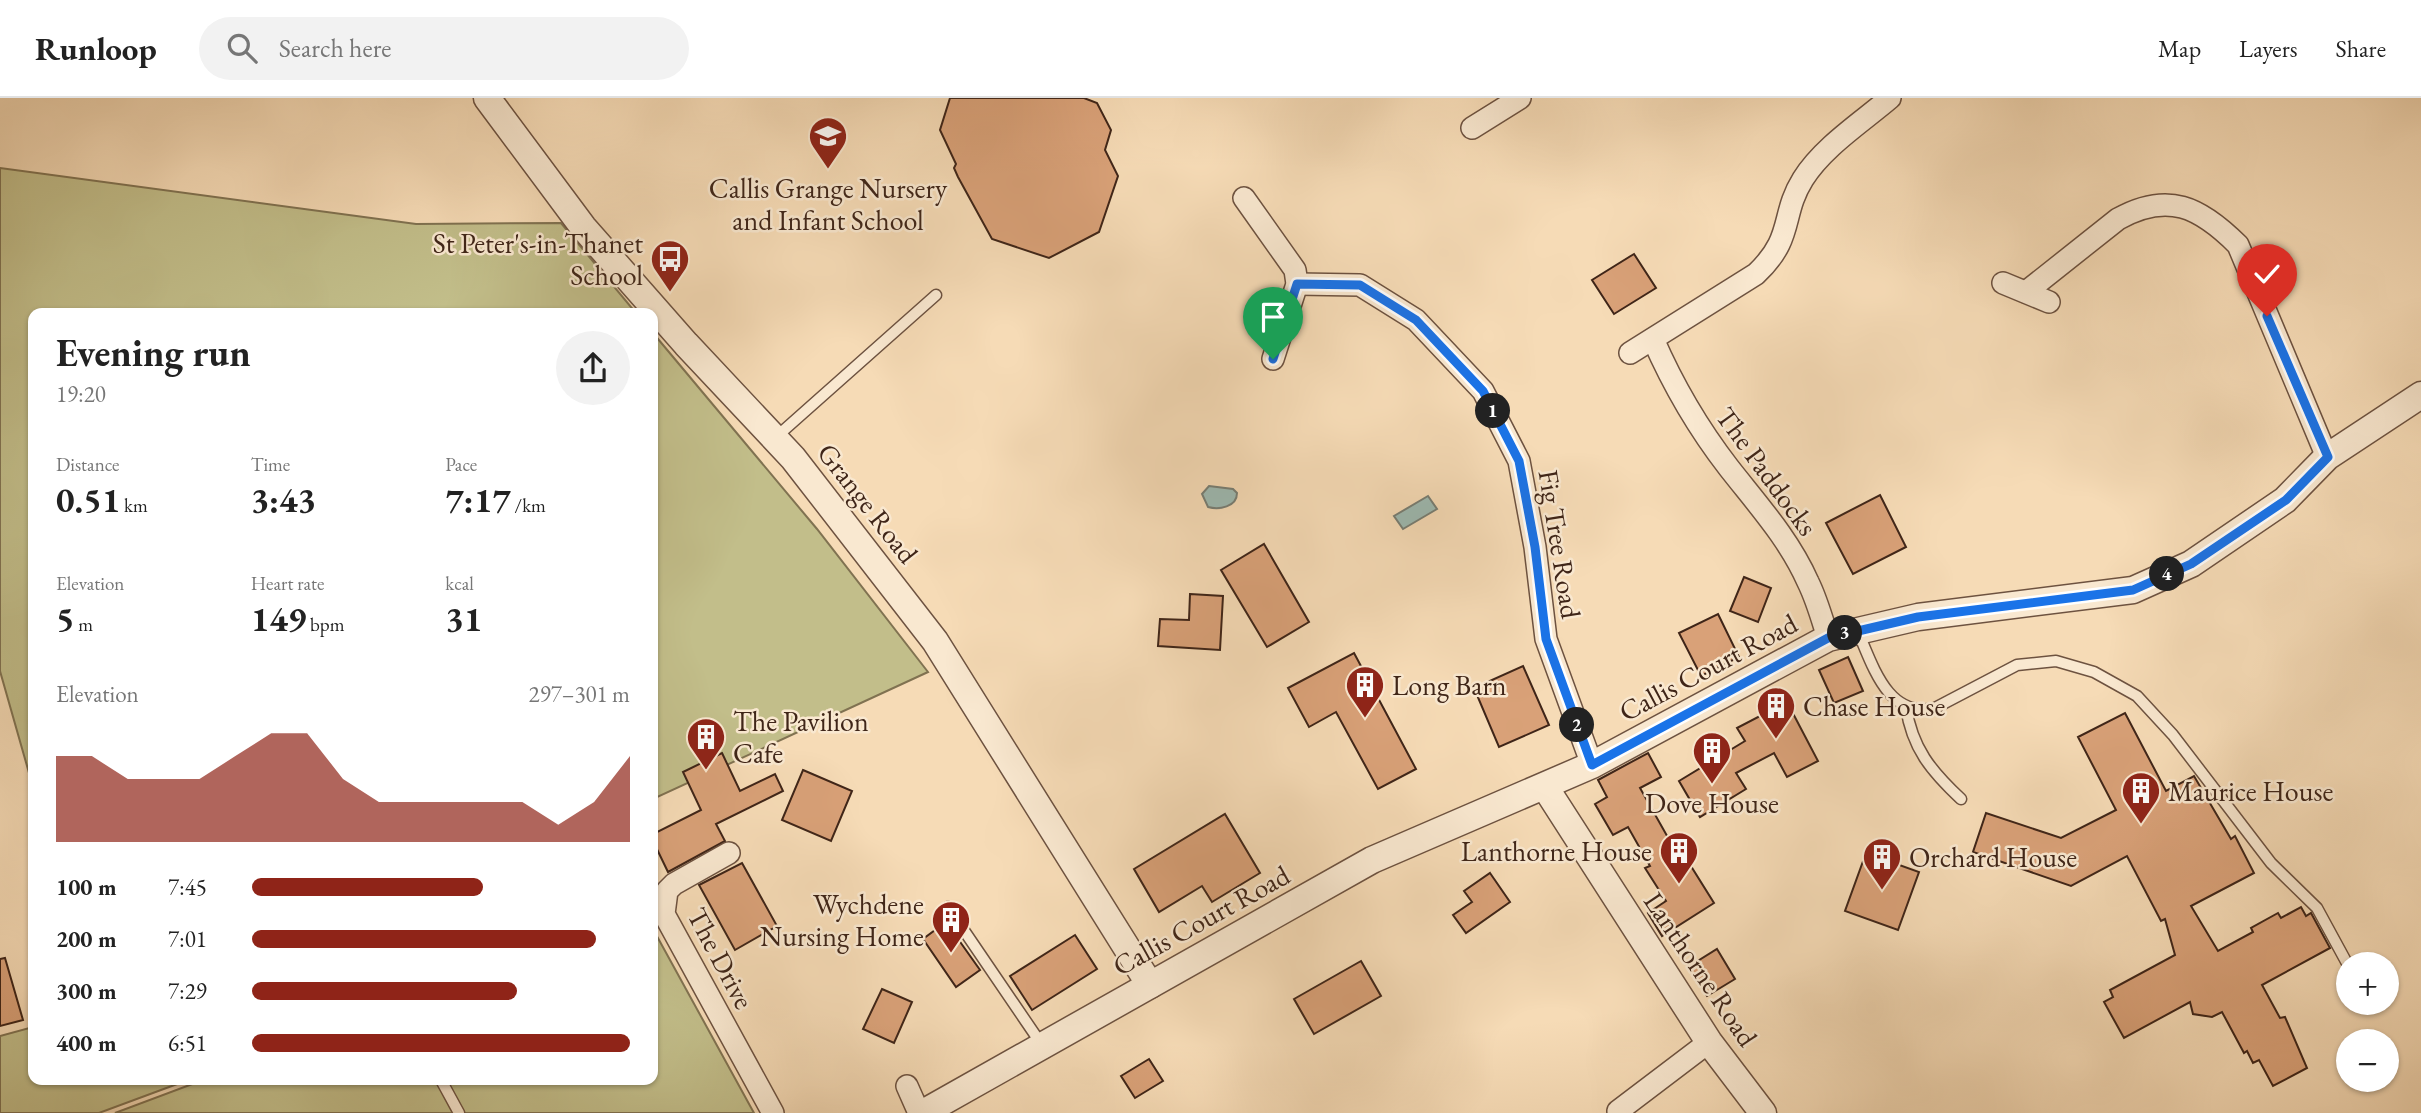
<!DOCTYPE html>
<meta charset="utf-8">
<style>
body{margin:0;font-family:"EB Garamond",serif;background:#f2f2f2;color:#222;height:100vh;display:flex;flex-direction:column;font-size:26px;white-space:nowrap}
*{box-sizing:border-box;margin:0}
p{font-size:23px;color:#767676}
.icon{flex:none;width:38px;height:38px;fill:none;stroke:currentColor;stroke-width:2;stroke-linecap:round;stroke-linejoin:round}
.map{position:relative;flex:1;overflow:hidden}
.sheet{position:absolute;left:28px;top:210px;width:630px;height:777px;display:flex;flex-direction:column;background:#fff;border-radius:14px;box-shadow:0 2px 5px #0004}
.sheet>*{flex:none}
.buttons{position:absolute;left:2336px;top:854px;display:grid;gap:14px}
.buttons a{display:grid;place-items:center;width:63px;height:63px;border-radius:50%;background:#fff;box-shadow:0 2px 5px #0004;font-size:35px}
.pin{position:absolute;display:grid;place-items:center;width:60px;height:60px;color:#fff;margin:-72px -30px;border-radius:50% 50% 50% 0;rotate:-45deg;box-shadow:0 0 7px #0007}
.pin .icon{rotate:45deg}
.km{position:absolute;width:35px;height:35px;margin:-18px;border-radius:50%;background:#222;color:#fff;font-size:19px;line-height:35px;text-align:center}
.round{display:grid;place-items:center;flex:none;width:74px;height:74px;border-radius:37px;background:#f2f2f2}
.summary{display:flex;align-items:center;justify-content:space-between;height:119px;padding:0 28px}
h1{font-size:38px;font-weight:700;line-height:52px}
.metrics{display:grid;grid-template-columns:repeat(3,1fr);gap:10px;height:119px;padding:7px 28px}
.metrics div{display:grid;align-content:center}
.metrics b{font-size:35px;font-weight:700}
.metrics small{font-size:19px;font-weight:400}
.metrics p{font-size:19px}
.chart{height:196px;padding:14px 28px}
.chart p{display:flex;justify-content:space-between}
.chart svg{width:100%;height:126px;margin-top:7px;fill:#8f2418;opacity:.7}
ul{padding:0 28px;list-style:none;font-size:23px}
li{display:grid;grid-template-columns:112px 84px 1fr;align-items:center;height:52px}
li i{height:18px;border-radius:9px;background:#8f2418}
header{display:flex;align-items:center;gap:42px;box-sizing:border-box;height:98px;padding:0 35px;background:#fff;border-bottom:2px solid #e0e0e0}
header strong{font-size:33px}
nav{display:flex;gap:38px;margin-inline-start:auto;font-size:24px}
.search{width:490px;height:63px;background:#f2f2f2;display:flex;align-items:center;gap:18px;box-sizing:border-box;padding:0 24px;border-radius:38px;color:#767676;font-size:26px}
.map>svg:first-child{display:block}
.green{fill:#c2be8a;stroke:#807251;stroke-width:2}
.water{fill:#9dbab2;stroke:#777e74;stroke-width:2}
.building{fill:#d9a178;stroke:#3f2518;stroke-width:2}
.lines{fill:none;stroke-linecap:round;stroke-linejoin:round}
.service-casing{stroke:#6d5240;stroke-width:13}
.minor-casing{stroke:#6d5240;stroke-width:24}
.tertiary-casing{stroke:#6d5240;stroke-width:29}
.service{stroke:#f9e8d0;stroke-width:10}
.minor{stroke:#f9e8d0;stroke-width:21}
.tertiary{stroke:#f9e8d0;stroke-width:26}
.route-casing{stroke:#fff;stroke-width:14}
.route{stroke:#1a73e8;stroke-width:9}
.labels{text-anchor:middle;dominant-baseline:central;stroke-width:5;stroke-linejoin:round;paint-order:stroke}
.poi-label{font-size:28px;fill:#3f2518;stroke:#f9e8d0;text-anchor:start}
.street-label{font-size:28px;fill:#3f2518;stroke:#f9e8d0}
</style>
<header>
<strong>Runloop</strong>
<div class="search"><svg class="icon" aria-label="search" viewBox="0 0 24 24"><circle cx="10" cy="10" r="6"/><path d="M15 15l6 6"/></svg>Search here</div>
<nav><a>Map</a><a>Layers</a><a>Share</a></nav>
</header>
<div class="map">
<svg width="2421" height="1015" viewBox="0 0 2421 1015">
<rect width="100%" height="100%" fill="#f6dbb6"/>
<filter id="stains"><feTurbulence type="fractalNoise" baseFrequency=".00286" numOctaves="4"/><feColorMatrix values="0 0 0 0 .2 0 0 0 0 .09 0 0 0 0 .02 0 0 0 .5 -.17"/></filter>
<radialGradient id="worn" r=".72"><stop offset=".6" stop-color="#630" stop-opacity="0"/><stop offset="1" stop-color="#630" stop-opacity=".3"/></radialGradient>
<!-- green -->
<g class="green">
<path d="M 0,70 L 416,126 L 561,125 L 636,215 L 33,215 L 33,689 L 0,573 Z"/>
<path d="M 653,235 L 817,431 L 928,574 L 653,701 Z"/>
<path d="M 653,831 L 754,1015 L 115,1015 L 203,982 L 653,982 Z"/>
<path d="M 33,929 L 33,982 L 188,982 L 99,1015 L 0,1015 L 0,938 Z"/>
</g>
<!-- water -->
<g class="water">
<path d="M 1209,388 L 1233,391 L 1237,395 C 1237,409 1219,412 1208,409 L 1202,396 Z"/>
<path d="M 1428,398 L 1437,411 L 1403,431 L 1394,418 Z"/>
</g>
<!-- building -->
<g class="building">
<path d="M 950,0 L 1084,0 L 1097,5 L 1111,32 L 1105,52 L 1118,78 L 1099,134 L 1049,160 L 992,141 L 958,79 L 954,70 L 956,66 L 940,32 Z"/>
<path d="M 1634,156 L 1656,190 L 1614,216 L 1592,182 Z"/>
<path d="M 1880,397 L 1906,449 L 1853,476 L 1826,425 Z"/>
<path d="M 1264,446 L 1309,524 L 1267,549 L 1221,472 Z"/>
<path d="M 1744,479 L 1771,490 L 1758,524 L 1730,513 Z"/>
<path d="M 1190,496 L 1223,498 L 1220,552 L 1158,548 L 1160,521 L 1189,522 Z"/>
<path d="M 1718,516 L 1739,559 L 1701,578 L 1679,535 Z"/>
<path d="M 1354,555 L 1416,671 L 1378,691 L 1336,614 L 1309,629 L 1288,590 Z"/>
<path d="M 1848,559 L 1863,593 L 1834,605 L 1819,572 Z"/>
<path d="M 1523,568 L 1549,627 L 1499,649 L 1474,590 Z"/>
<path d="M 1787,604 L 1818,663 L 1787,679 L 1774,655 L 1736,675 L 1746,691 L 1700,719 L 1679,683 L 1745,643 L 1737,630 Z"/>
<path d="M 2125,615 L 2166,693 L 2194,678 L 2231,741 L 2235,738 L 2254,775 L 2191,808 L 2218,853 L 2253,834 L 2251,830 L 2278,815 L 2281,820 L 2301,809 L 2306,818 L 2311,815 L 2330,850 L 2262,887 L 2280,920 L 2285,919 L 2307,970 L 2273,988 L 2259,962 L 2253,965 L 2247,953 L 2244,955 L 2222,914 L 2212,919 L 2193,916 L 2190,904 L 2124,940 L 2104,904 L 2113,899 L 2110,892 L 2175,857 L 2165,821 L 2161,823 L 2127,758 L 2071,788 L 1973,754 L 1986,715 L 2061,740 L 2116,712 L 2078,639 Z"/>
<path d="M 722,655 L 740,693 L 775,676 L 783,693 L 716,726 L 725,743 L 668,774 L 653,743 L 653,736 L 701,712 L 683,674 Z"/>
<path d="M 1648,655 L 1661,679 L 1640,690 L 1675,752 L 1679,749 L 1714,805 L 1662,838 L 1648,815 L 1666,803 L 1645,770 L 1650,768 L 1628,729 L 1613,737 L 1595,706 L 1607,699 L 1598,682 Z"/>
<path d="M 803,672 L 852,693 L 831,743 L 782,722 Z"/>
<path d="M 1225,716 L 1260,775 L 1212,804 L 1202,788 L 1159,814 L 1134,771 Z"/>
<path d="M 1866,755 L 1919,774 L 1898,832 L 1845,813 Z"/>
<path d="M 742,765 L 777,828 L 735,852 L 699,787 Z"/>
<path d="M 1490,775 L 1510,804 L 1466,835 L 1453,817 L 1472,804 L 1464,793 Z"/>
<path d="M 946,824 L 980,872 L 956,889 L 923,841 Z"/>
<path d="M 1075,837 L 1097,871 L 1032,912 L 1010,878 Z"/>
<path d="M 1717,851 L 1735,881 L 1707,898 L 1688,869 Z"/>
<path d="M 5,860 L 23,922 L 0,928 L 0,861 Z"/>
<path d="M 1361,863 L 1381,898 L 1314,936 L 1294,901 Z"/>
<path d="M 882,891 L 912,904 L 894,945 L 863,931 Z"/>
<path d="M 1149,961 L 1163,983 L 1135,1000 L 1121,978 Z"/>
</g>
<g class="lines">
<!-- service casing -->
<g class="service-casing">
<g id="service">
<path d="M 775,340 L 936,197"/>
<path d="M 1858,534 C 1873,568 1888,621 1935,610 L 2017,567 L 2056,563 L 2094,574 L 2137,598 L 2173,637 L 2271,765 L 2317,810 L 2348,867"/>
<path d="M 1906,609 C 1912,650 1931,673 1961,701"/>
<path d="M 948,809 L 1042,947"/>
<path d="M 441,982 L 459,1015"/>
</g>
</g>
<!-- minor casing -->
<g class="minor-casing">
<g id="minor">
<path d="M 1472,30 L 1520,0"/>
<path d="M 1244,100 L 1295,172 L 1297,186 L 1273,261"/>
<path d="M 2003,185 L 2049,204"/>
<path d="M 1297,186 L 1360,187 L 1416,222 L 1483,293 L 1519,363 L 1535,449 L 1546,541 L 1592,667"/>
<path d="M 2026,194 L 2118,121 C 2168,93 2200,109 2238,147 L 2327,359"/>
<path d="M 1653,241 C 1673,287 1698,330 1729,370 C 1758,407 1789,441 1808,484 C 1817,502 1822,521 1828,540"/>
<path d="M 1630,255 L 1756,176 C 1795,139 1780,118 1803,81 C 1823,49 1862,24 1890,0"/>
<path d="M 729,755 L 674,786 L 667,793 L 664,816 L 773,1015"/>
<path d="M 907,988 L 919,1015"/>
<path d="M 1618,1013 L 1709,944"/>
</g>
</g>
<!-- tertiary casing -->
<g class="tertiary-casing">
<g id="tertiary">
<path d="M 487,0 L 583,129 L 686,246 L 793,360 L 935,543 L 1150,887"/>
<path d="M 1545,689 L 1709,944 L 1763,1015"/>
<path d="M 923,1015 L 1372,762 L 1592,667 L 1828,540 L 1918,519 L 2133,492 L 2191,466 L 2285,402 L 2327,359 L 2421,297"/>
</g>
</g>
<!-- service -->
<use href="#service" class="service"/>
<!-- minor -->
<use href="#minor" class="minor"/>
<!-- tertiary -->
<use href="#tertiary" class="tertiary"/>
</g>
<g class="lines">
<!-- route casing -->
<g class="route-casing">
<path id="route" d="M 1273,261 L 1297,186 L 1360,187 L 1416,222 L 1483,293 L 1519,363 L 1535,449 L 1546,541 L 1592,667 L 1828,540 L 1918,519 L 2133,492 L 2191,466 L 2286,402 L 2328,359 L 2267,218"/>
</g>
<!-- route -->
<use href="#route" class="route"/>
</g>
<!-- icons -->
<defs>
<g id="school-pin" transform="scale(2.0125)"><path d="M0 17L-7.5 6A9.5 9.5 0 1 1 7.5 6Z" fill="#8f2418" stroke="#f9e8d0"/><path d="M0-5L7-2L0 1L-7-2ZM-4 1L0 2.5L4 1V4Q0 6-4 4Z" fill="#fff"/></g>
<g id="bus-pin" transform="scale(2.0125)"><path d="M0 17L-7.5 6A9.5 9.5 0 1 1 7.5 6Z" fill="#8f2418" stroke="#f9e8d0"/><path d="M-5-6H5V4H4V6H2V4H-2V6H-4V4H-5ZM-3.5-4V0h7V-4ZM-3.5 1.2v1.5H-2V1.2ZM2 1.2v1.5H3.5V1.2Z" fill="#fff"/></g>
<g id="building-pin" transform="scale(2.0125)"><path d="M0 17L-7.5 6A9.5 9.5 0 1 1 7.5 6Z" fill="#8f2418" stroke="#f9e8d0"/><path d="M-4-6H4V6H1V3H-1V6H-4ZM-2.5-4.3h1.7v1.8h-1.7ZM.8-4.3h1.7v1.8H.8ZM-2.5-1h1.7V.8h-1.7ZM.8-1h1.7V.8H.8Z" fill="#fff"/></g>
</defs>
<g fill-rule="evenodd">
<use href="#school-pin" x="828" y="38"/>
<use href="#bus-pin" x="670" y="161"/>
<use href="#building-pin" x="1365" y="587"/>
<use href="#building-pin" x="1776" y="608"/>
<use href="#building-pin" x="706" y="639"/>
<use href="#building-pin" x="1712" y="653"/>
<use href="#building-pin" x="2141" y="693"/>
<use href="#building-pin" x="1679" y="753"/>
<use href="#building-pin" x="1882" y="759"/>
<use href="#building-pin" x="951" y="822"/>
</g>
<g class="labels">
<!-- poi labels -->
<g class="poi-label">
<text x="828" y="90" text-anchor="middle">Callis Grange Nursery<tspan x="828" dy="32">and Infant School</tspan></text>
<text x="643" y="145" text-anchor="end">St Peter's-in-Thanet<tspan x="643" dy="32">School</tspan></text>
<text x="1392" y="587">Long Barn</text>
<text x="1803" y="608">Chase House</text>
<text x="733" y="623">The Pavilion<tspan x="733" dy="32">Cafe</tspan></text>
<text x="2168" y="693">Maurice House</text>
<text x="1712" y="705" text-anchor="middle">Dove House</text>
<text x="1652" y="753" text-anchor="end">Lanthorne House</text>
<text x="1909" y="759">Orchard House</text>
<text x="924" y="806" text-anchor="end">Wychdene<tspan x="924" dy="32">Nursing Home</tspan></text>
</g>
<!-- street labels -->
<g class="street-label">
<text transform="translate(1767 373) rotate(54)">The Paddocks</text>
<text transform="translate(868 405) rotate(52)">Grange Road</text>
<text transform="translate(1560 446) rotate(81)">Fig Tree Road</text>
<text transform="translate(1708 569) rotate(-28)">Callis Court Road</text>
<text transform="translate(1201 822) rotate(-29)">Callis Court Road</text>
<text transform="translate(721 860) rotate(62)">The Drive</text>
<text transform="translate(1701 871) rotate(56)">Lanthorne Road</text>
</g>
</g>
<rect width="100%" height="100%" filter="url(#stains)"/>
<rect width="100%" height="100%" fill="url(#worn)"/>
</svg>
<div class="buttons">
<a>+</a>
<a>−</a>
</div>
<div class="pin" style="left:1273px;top:261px;background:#1e9e55"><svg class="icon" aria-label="arrive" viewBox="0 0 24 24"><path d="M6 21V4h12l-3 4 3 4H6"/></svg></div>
<div class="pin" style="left:2267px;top:218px;background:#d93025"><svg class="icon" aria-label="check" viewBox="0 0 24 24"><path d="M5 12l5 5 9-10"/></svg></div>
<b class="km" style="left:1493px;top:313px">1</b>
<b class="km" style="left:1577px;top:627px">2</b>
<b class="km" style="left:1845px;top:535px">3</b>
<b class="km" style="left:2167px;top:476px">4</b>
<section class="sheet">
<div class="summary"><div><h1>Evening run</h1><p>19:20</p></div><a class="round"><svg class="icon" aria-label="share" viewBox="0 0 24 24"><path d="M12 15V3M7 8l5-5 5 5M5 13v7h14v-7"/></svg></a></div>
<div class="metrics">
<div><p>Distance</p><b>0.51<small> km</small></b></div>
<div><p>Time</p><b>3:43</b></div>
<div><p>Pace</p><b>7:17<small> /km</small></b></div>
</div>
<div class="metrics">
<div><p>Elevation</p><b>5<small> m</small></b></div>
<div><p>Heart rate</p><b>149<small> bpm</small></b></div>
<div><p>kcal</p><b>31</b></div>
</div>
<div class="chart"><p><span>Elevation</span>297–301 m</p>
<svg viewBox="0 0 160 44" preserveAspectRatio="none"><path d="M0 44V14L10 14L20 22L30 22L40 22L50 14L60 6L70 6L80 22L90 30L100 30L110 30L120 30L130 30L140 38L150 30L160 14V44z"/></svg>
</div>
<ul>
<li><b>100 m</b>7:45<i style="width:61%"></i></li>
<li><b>200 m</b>7:01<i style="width:91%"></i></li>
<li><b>300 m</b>7:29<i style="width:70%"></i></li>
<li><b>400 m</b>6:51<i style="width:100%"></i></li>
</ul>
</section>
</div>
